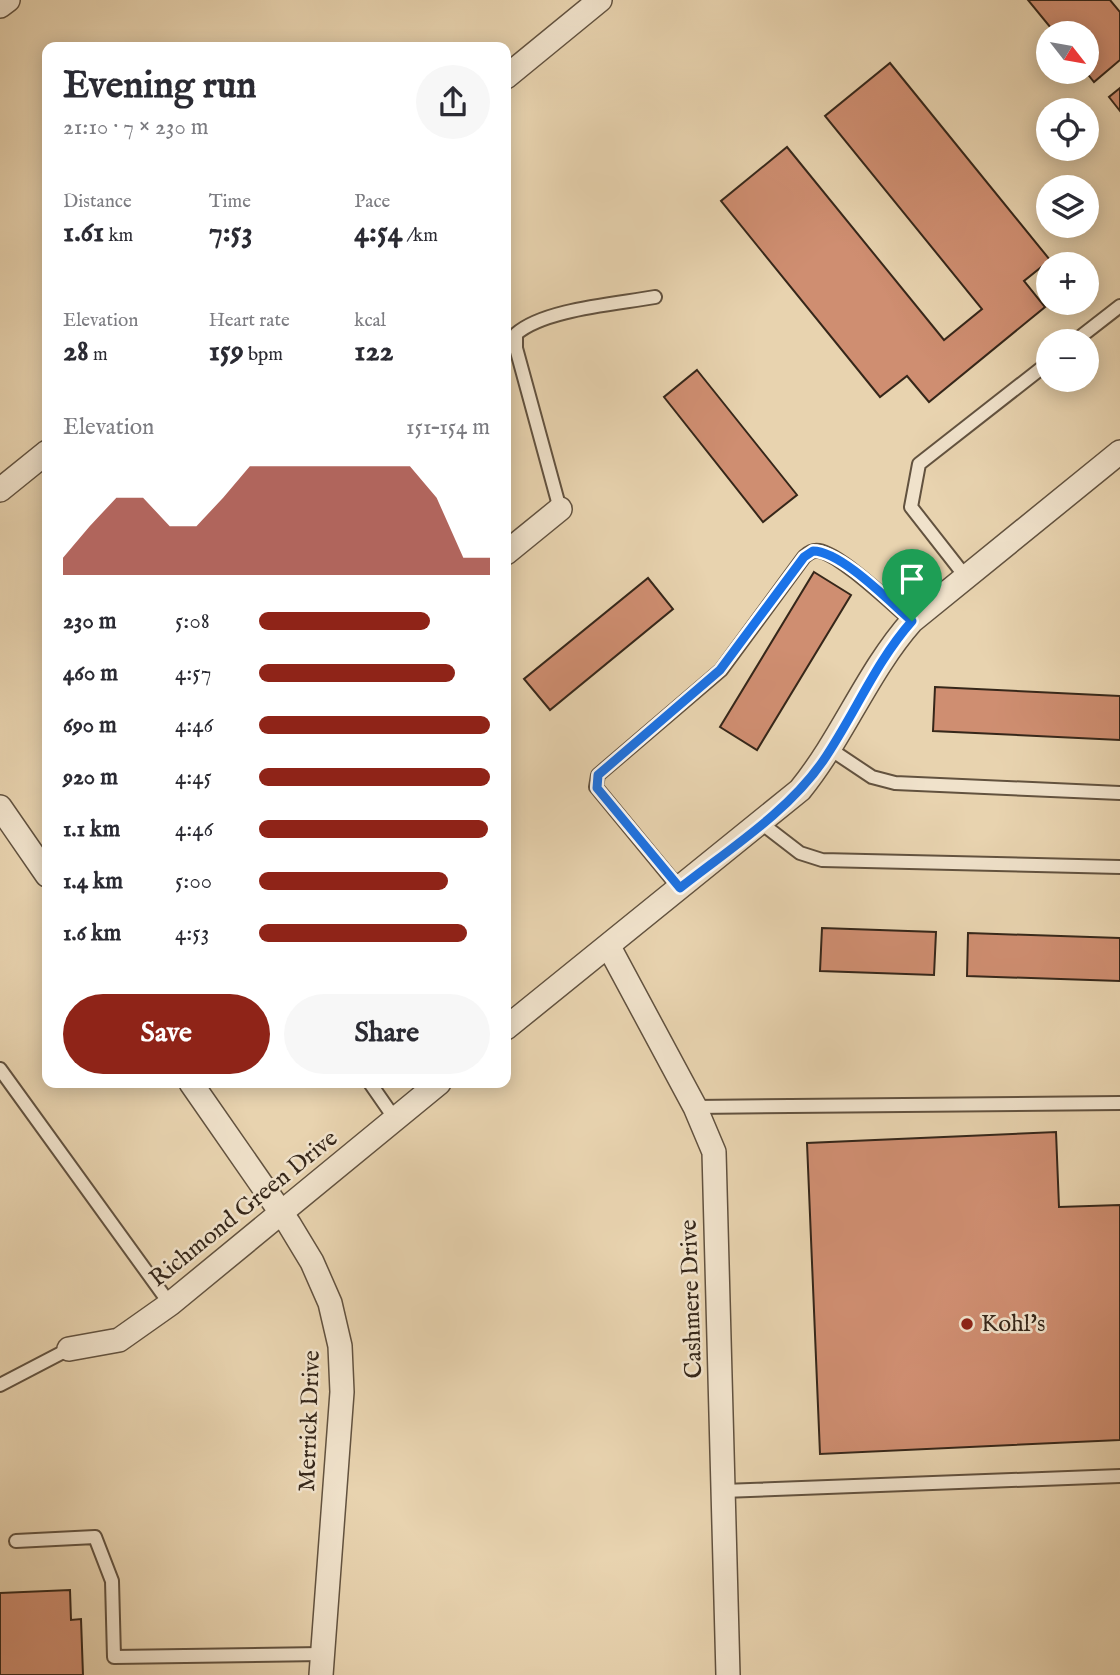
<!DOCTYPE html>
<meta charset="utf-8">
<style>
body{margin:0;font-family:"IM FELL English",serif;background:#f7f7f7;color:#2b2b33;height:100vh;display:flex;flex-direction:column;font-size:26px;white-space:nowrap}
*{box-sizing:border-box;margin:0}
p{font-size:23px;color:#7c7c81}
.icon{flex:none;width:38px;height:38px;fill:none;stroke:currentColor;stroke-width:2;stroke-linecap:round;stroke-linejoin:round}
.map{position:relative;flex:1;overflow:hidden}
.side{position:absolute;left:42px;top:42px;width:469px;height:1046px;display:flex;flex-direction:column;background:#fff;border-radius:14px;box-shadow:0 4px 18px #0003}
.side>*{flex:none}
.needle{width:46px;rotate:121deg}
.tools{position:absolute;left:1036px;top:21px;display:grid;gap:14px}
.tools a{display:grid;place-items:center;width:63px;height:63px;border-radius:50%;background:#fff;box-shadow:0 4px 18px #0003;font-size:35px}
.pin{position:absolute;display:grid;place-items:center;width:60px;height:60px;color:#fff;margin:-72px -30px;border-radius:50% 50% 50% 0;rotate:-45deg;box-shadow:0 0 7px #0007}
.pin .icon{rotate:45deg}
.round{display:grid;place-items:center;flex:none;width:74px;height:74px;border-radius:37px;background:#f7f7f7}
.overview{display:flex;align-items:center;justify-content:space-between;height:119px;padding:0 21px}
h1{font-size:38px;font-weight:800;line-height:52px}
.stats{display:grid;grid-template-columns:repeat(3,1fr);gap:10px;height:119px;padding:7px 21px}
.stats div{display:grid;align-content:center}
.stats b{font-size:30px;font-weight:800}
.stats small{font-size:19px;font-weight:400}
.stats p{font-size:19px}
.chart{height:196px;padding:14px 21px}
.chart p{display:flex;justify-content:space-between}
.chart svg{width:100%;height:126px;margin-top:7px;fill:#8f2418;opacity:.7}
.button{display:flex;gap:14px;margin-top:auto;padding:14px 21px}
.button a{flex:1;height:80px;border-radius:42px;background:#8f2418;color:#fff;font-size:28px;font-weight:800;line-height:80px;text-align:center}
.button a+a{background:#f7f7f7;color:#2b2b33}
ul{padding:0 21px;list-style:none;font-size:23px}
li{display:grid;grid-template-columns:112px 84px 1fr;align-items:center;height:52px}
li i{height:18px;border-radius:9px;background:#8f2418}
.map>svg:first-child{display:block}
.building{fill:#cf8e71;stroke:#36271a;stroke-width:2}
.lines{fill:none;stroke-linecap:round;stroke-linejoin:round}
.service-casing{stroke:#62523f;stroke-width:16}
.minor-casing{stroke:#62523f;stroke-width:26}
.service{stroke:#f0e2cb;stroke-width:12}
.minor{stroke:#f0e2cb;stroke-width:23}
.route-casing{stroke:#fff;stroke-width:14}
.route{stroke:#1a73e8;stroke-width:9}
.poi-dot{fill:#8f2418;stroke:#f0e2cb;stroke-width:2.5}
.labels{text-anchor:middle;dominant-baseline:central;stroke-width:5;stroke-linejoin:round;paint-order:stroke}
.street-label{font-size:24px;fill:#36271a;stroke:#f0e2cb}
.poi-label{font-size:24px;fill:#36271a;stroke:#f0e2cb;text-anchor:start}
</style>
<div class="map">
<svg width="1120" height="1675" viewBox="0 0 1120 1675">
<rect width="100%" height="100%" fill="#e8d3af"/>
<filter id="stains"><feTurbulence type="fractalNoise" baseFrequency=".00286" numOctaves="4"/><feColorMatrix values="0 0 0 0 .2 0 0 0 0 .09 0 0 0 0 .02 0 0 0 .5 -.17"/></filter>
<radialGradient id="worn" r=".72"><stop offset=".6" stop-color="#630" stop-opacity="0"/><stop offset="1" stop-color="#630" stop-opacity=".3"/></radialGradient>
<!-- building -->
<g class="building">
<path d="M 1028,0 L 1110,0 L 1120,12 L 1120,60 L 1094,82 L 1086,72 L 1087,33 L 1055,33 Z"/>
<path d="M 890,63 L 1050,260 L 1024,281 L 1045,307 L 929,402 L 907,376 L 880,397 L 721,201 L 787,147 L 944,340 L 982,309 L 825,116 Z"/>
<path d="M 1120,88 L 1120,111 L 1109,97 Z"/>
<path d="M 697,370 L 797,495 L 763,522 L 664,397 Z"/>
<path d="M 814,572 L 851,595 L 757,750 L 720,727 Z"/>
<path d="M 648,578 L 673,609 L 550,710 L 524,679 Z"/>
<path d="M 935,687 L 1120,696 L 1120,740 L 933,731 Z"/>
<path d="M 822,928 L 936,932 L 934,975 L 820,971 Z"/>
<path d="M 968,933 L 1120,938 L 1120,981 L 967,976 Z"/>
<path d="M 1056,1132 L 1059,1207 L 1120,1205 L 1120,1440 L 820,1454 L 807,1143 Z"/>
<path d="M 70,1590 L 71,1620 L 81,1619 L 83,1675 L 0,1675 L 0,1593 Z"/>
</g>
<g class="lines">
<!-- service casing -->
<g class="service-casing">
<g id="service">
<path d="M 1075,341 L 1120,306"/>
<path d="M 560,509 L 516,348 L 516,334 C 544,309 617,304 655,297"/>
<path d="M 965,576 L 911,507 L 919,464 L 1048,363"/>
<path d="M 830,749 L 872,777 L 895,783 L 1120,793"/>
<path d="M 761,823 L 800,853 L 822,860 L 1120,867"/>
<path d="M 680,889 L 596,787 L 598,775 L 721,670 L 804,557 C 809,553 812,550 819,551 C 840,554 893,605 912,621"/>
<path d="M 0,1069 L 170,1304"/>
<path d="M 370,1083 L 395,1119"/>
<path d="M 695,1107 L 1120,1103"/>
<path d="M 0,1385 L 69,1349"/>
<path d="M 723,1491 L 1120,1476"/>
<path d="M 16,1541 L 95,1537 L 112,1581 L 114,1657 L 322,1654"/>
</g>
</g>
<!-- minor casing -->
<g class="minor-casing">
<g id="minor">
<path d="M 0,6 L 8,0"/>
<path d="M 506,77 L 600,0"/>
<path d="M 0,490 L 47,452"/>
<path d="M 506,553 L 560,509"/>
<path d="M 0,807 L 47,875"/>
<path d="M 609,947 L 695,1107 L 714,1152 L 728,1675"/>
<path d="M 506,1028 L 800,790 C 843,737 867,672 912,621 L 1120,452"/>
<path d="M 191,1083 L 289,1224 L 312,1262 L 330,1303 L 340,1346 L 342,1392 L 321,1675"/>
<path d="M 69,1349 L 119,1340 L 170,1304 L 439,1083"/>
</g>
</g>
<!-- service -->
<use href="#service" class="service"/>
<!-- minor -->
<use href="#minor" class="minor"/>
</g>
<g class="lines">
<!-- route casing -->
<g class="route-casing">
<path id="route" d="M 813,551 C 841,551 890,602 912,621 C 875,663 855,714 823,761 C 788,812 728,850 680,888 L 597,788 L 598,775 L 720,670 L 804,557 Z"/>
</g>
<!-- route -->
<use href="#route" class="route"/>
</g>
<!-- markers -->
<circle class="poi-dot" cx="967" cy="1324" r="7"/>
<g class="labels">
<!-- street labels -->
<g class="street-label">
<text transform="translate(244 1209) rotate(-39)">Richmond Green Drive</text>
<text transform="translate(692 1299) rotate(-92)">Cashmere Drive</text>
<text transform="translate(310 1421) rotate(-88)">Merrick Drive</text>
</g>
<!-- poi labels -->
<g class="poi-label">
<text x="981" y="1324">Kohl's</text>
</g>
</g>
<rect width="100%" height="100%" filter="url(#stains)"/>
<rect width="100%" height="100%" fill="url(#worn)"/>
</svg>
<div class="tools">
<a><svg class="needle" viewBox="-14 -14 28 28"><path d="M0-13l5 13h-10z" fill="#e53935"/><path d="M0 13l5-13h-10z" fill="#7c7c81"/></svg></a>
<a><svg class="icon" aria-label="locate" viewBox="0 0 24 24"><circle cx="12" cy="12" r="6"/><path d="M12 2v4M12 18v4M2 12h4M18 12h4"/></svg></a>
<a><svg class="icon" aria-label="layers" viewBox="0 0 24 24"><path d="M12 4l9 5-9 5-9-5zM3 14l9 5 9-5"/></svg></a>
<a>+</a>
<a>−</a>
</div>
<div class="pin" style="left:912px;top:621px;background:#1e9e55"><svg class="icon" aria-label="arrive" viewBox="0 0 24 24"><path d="M6 21V4h12l-3 4 3 4H6"/></svg></div>
<section class="side">
<div class="overview"><div><h1>Evening run</h1><p>21:10 · 7 × 230 m</p></div><a class="round"><svg class="icon" aria-label="share" viewBox="0 0 24 24"><path d="M12 15V3M7 8l5-5 5 5M5 13v7h14v-7"/></svg></a></div>
<div class="stats">
<div><p>Distance</p><b>1.61<small> km</small></b></div>
<div><p>Time</p><b>7:53</b></div>
<div><p>Pace</p><b>4:54<small> /km</small></b></div>
</div>
<div class="stats">
<div><p>Elevation</p><b>28<small> m</small></b></div>
<div><p>Heart rate</p><b>159<small> bpm</small></b></div>
<div><p>kcal</p><b>122</b></div>
</div>
<div class="chart"><p><span>Elevation</span>151–154 m</p>
<svg viewBox="0 0 160 44" preserveAspectRatio="none"><path d="M0 44V38L10 27L20 17L30 17L40 27L50 27L60 17L70 6L80 6L90 6L100 6L110 6L120 6L130 6L140 17L150 38L160 38V44z"/></svg>
</div>
<ul>
<li><b>230 m</b>5:08<i style="width:74%"></i></li>
<li><b>460 m</b>4:57<i style="width:85%"></i></li>
<li><b>690 m</b>4:46<i style="width:100%"></i></li>
<li><b>920 m</b>4:45<i style="width:100%"></i></li>
<li><b>1.1 km</b>4:46<i style="width:99%"></i></li>
<li><b>1.4 km</b>5:00<i style="width:82%"></i></li>
<li><b>1.6 km</b>4:53<i style="width:90%"></i></li>
</ul>
<div class="button"><a>Save</a><a>Share</a></div>
</section>
</div>
